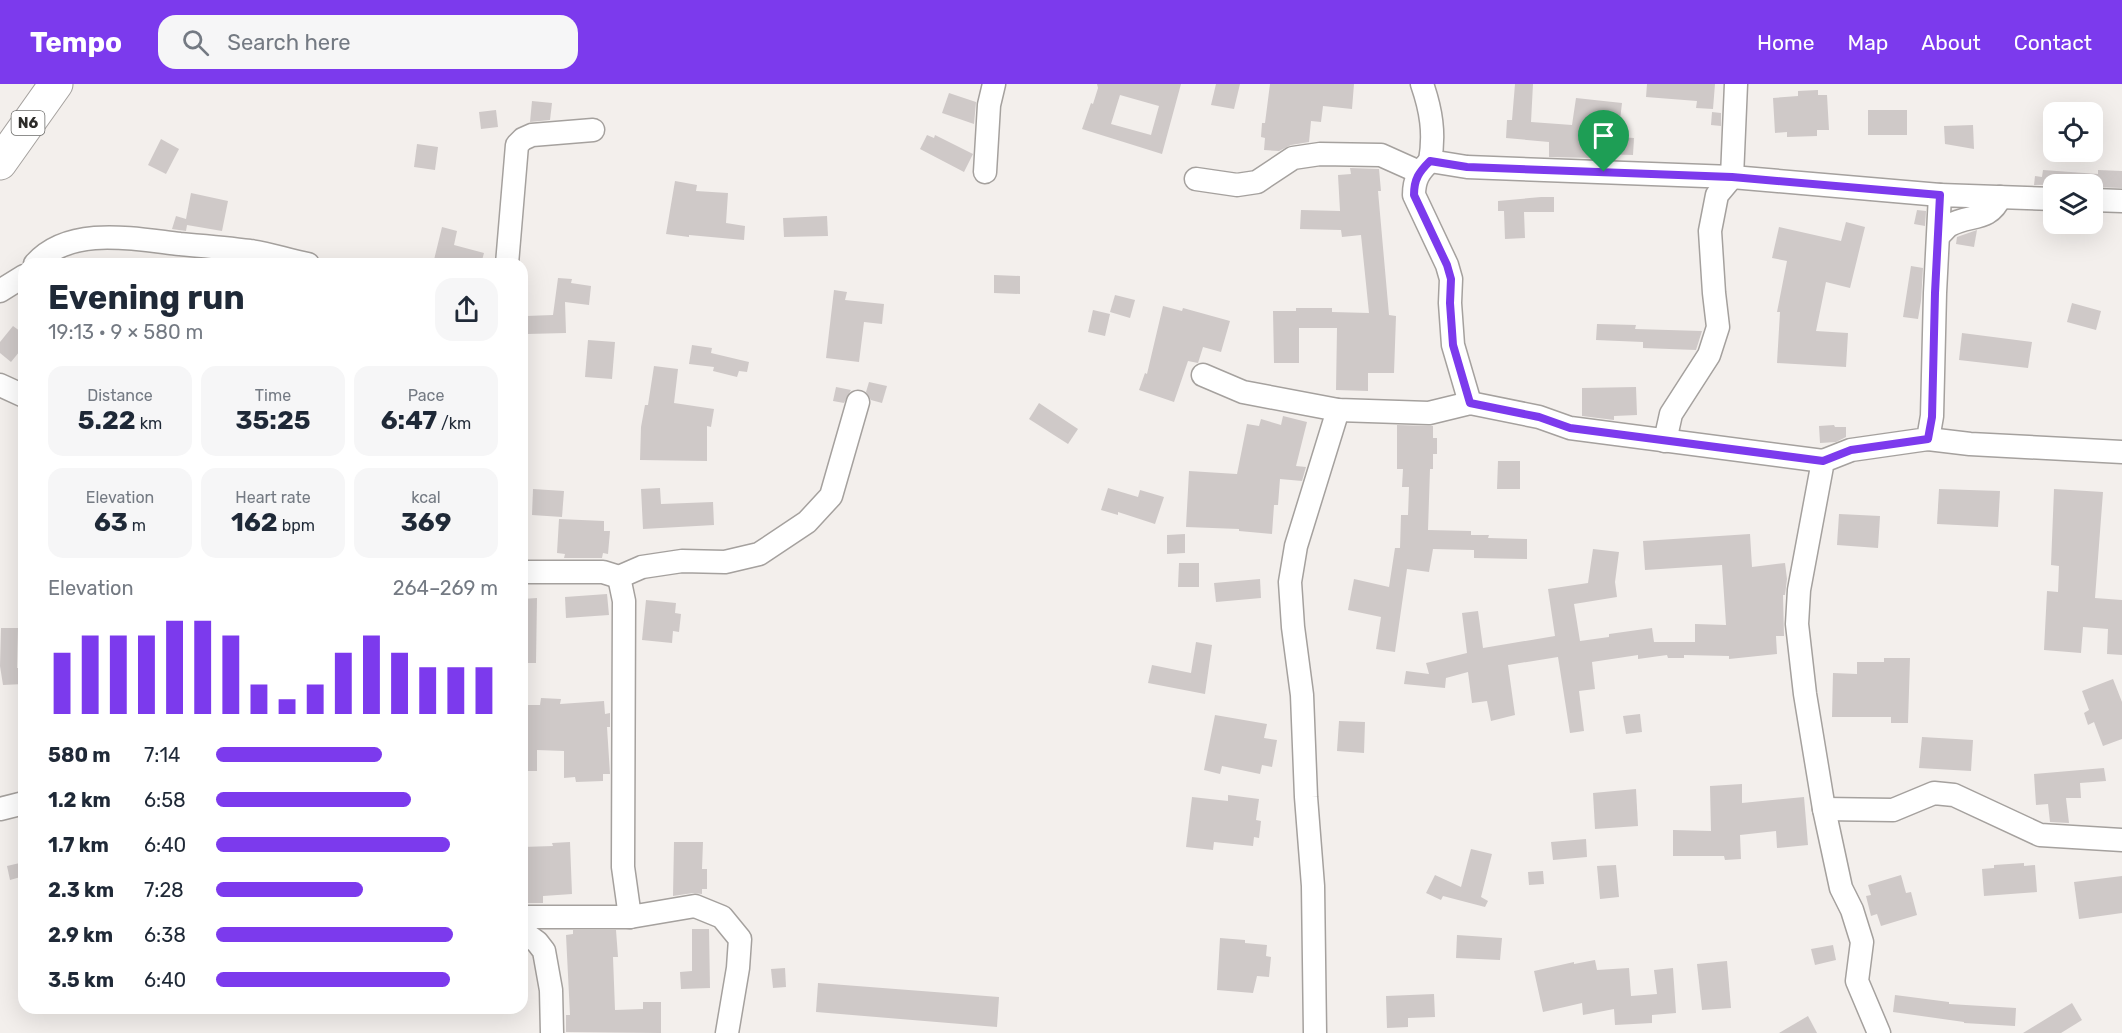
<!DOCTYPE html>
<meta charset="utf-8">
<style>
body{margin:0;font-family:Rubik,sans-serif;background:#f6f6f7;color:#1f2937;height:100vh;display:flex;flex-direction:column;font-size:22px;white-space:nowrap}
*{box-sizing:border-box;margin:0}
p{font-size:20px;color:#747a83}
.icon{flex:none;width:33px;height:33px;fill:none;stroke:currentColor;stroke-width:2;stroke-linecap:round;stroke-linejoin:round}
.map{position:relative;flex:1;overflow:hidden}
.panel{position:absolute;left:18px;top:174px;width:510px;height:756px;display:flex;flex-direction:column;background:#fff;border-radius:18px;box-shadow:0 6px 24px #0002}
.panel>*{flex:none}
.fabs{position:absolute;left:2043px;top:18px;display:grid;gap:12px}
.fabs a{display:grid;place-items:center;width:60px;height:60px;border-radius:12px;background:#fff;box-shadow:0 6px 24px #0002;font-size:30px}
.pin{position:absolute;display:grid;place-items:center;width:51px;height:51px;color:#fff;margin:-62px -26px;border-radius:50% 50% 50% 0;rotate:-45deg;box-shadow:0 0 6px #0007}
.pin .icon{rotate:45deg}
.round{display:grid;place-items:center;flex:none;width:63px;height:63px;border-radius:18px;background:#f6f6f7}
.head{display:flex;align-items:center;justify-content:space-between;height:102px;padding:0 30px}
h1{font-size:33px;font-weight:700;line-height:45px}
.stats{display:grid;grid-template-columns:repeat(3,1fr);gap:9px;height:102px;padding:6px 30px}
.stats div{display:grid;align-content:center;border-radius:15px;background:#f6f6f7;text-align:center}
.stats b{font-size:26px;font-weight:700}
.stats small{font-size:16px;font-weight:400}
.stats p{font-size:16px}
.chart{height:168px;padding:12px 30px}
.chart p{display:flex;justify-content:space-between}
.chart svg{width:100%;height:108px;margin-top:6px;stroke:#7c3aed;stroke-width:6}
ul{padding:0 30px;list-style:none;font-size:20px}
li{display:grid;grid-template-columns:96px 72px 1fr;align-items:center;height:45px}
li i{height:15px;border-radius:8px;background:#7c3aed}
header{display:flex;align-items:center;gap:36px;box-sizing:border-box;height:84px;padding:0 30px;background:#7c3aed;color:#fff}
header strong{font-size:28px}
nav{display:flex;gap:33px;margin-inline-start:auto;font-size:21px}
.search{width:420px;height:54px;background:#f6f6f7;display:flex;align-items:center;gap:15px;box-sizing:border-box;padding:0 21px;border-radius:18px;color:#747a83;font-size:22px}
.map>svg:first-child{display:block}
.building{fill:#cfc9c8;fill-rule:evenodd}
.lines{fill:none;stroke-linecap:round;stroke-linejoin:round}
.minor-casing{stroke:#a5a19e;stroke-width:25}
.highway-casing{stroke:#a5a19e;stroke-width:35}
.minor{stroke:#fff;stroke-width:22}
.highway{stroke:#fff;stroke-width:33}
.route-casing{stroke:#fff;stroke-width:12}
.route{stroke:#7c3aed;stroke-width:8}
.labels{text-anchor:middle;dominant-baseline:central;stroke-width:6;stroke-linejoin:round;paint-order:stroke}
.shield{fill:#fff;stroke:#6b6b69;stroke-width:1.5}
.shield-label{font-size:15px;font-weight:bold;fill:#2c2b29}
</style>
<header>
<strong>Tempo</strong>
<div class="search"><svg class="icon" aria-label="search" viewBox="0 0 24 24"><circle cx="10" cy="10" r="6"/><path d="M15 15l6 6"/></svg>Search here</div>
<nav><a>Home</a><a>Map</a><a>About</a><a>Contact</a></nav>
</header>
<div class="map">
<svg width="2122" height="949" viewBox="0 0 2122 949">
<rect width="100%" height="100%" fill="#f3efec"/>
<!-- building -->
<g class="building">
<path d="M 1097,0 L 1181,0 L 1162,70 L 1082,45 L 1091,19 L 1093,20 L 1098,4 ZM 1120,11 L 1159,22 L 1151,51 L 1111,40 Z"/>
<path d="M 1216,0 L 1240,0 L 1234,25 L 1211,21 Z"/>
<path d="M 1270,0 L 1354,0 L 1352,25 L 1323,22 L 1321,38 L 1311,37 L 1309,58 L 1291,61 L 1279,67 L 1264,66 L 1265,54 L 1261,53 L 1262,39 L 1265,39 Z"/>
<path d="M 1515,0 L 1533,0 L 1531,38 L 1572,41 L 1576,14 L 1622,19 L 1618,53 L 1634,54 L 1633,71 L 1598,70 L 1597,74 L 1549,73 L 1549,58 L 1506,54 L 1507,36 L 1512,36 Z"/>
<path d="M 1647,0 L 1715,0 L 1713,25 L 1696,24 L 1697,17 L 1646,13 Z"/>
<path d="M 1818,6 L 1818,11 L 1827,11 L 1829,46 L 1817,46 L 1817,52 L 1787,53 L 1787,48 L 1775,49 L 1773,14 L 1798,12 L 1798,7 Z"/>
<path d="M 949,9 L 976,18 L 974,40 L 942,29 Z"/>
<path d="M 532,17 L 552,19 L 550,36 L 530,38 Z"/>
<path d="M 496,26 L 498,43 L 481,45 L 479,28 Z"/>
<rect x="1868" y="26" width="39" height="25"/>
<path d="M 1712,28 L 1721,29 L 1721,42 L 1711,41 Z"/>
<path d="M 1973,41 L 1974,65 L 1945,60 L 1944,42 Z"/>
<path d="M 927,51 L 934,54 L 935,51 L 973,70 L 964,88 L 920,65 Z"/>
<path d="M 161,55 L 179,65 L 166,90 L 148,81 Z"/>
<path d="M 417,60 L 438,63 L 435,86 L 414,83 Z"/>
<path d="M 1350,84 L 1379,85 L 1381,107 L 1378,107 L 1389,231 L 1396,232 L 1394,289 L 1368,289 L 1368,307 L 1336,306 L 1337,244 L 1299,244 L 1299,279 L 1274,279 L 1273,227 L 1296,227 L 1296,224 L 1332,224 L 1332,228 L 1369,229 L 1361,151 L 1342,153 L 1341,146 L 1300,145 L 1301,126 L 1340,127 L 1338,91 L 1351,90 Z"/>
<path d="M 2043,86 L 2098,90 L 2098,86 L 2122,87 L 2122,104 L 2092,103 L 2092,100 L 2034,101 L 2035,92 L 2042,93 Z"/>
<path d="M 675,97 L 697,101 L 696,107 L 728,109 L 726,139 L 745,142 L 744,156 L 689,151 L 689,153 L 666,150 Z"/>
<path d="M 191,109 L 228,117 L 222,147 L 187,141 L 186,147 L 172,145 L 176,132 L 186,135 Z"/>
<path d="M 1541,113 L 1554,113 L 1554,128 L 1524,128 L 1525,154 L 1505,155 L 1504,127 L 1498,127 L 1498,117 Z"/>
<path d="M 1917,126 L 1926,127 L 1925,142 L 1914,140 Z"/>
<path d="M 827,132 L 828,152 L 784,153 L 783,134 Z"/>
<path d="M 1846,138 L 1865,143 L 1850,204 L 1826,198 L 1816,247 L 1848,249 L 1846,283 L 1777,279 L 1780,228 L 1777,228 L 1787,177 L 1772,174 L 1779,143 L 1841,157 Z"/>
<path d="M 442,143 L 457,147 L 454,161 L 484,169 L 481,180 L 433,180 Z"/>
<path d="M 1977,146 L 1974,163 L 1956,160 L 1957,153 Z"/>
<path d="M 1911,182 L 1923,184 L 1921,217 L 1918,235 L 1903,233 Z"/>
<path d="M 994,191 L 1020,192 L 1020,210 L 994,209 Z"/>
<path d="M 558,194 L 572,195 L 571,199 L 591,202 L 589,221 L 565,218 L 566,249 L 527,250 L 526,232 L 553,231 Z"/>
<path d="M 834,206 L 847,208 L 845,216 L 884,220 L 882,240 L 864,238 L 859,278 L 826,274 Z"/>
<path d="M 1115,211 L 1135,216 L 1130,234 L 1110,228 Z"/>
<path d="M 2072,219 L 2101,227 L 2096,246 L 2067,238 Z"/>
<path d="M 1163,222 L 1182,227 L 1183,224 L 1230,237 L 1221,268 L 1203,263 L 1198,279 L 1188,277 L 1174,318 L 1139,306 L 1145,289 L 1147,290 Z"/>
<path d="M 1093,226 L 1110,230 L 1105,252 L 1088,248 Z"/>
<path d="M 1597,240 L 1636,241 L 1635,245 L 1702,247 L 1696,266 L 1643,264 L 1643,258 L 1596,256 Z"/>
<path d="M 13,242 L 24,250 L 24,262 L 11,278 L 0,269 L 0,258 Z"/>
<path d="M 1962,249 L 2032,258 L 2028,284 L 1959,276 Z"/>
<path d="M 588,256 L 615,258 L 612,295 L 585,293 Z"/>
<path d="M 692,261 L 712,264 L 711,269 L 749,278 L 747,288 L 739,287 L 737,293 L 713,287 L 714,283 L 689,280 Z"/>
<path d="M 654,282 L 678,285 L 674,319 L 714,325 L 711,343 L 707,342 L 707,377 L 640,376 L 641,343 L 645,321 L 648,321 Z"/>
<path d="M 869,298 L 887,302 L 882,319 L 871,316 L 866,308 Z"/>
<path d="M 836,303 L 851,306 L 844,319 L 833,317 Z"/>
<path d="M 1636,303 L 1637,331 L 1614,332 L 1614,336 L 1582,332 L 1582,304 Z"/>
<path d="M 1039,319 L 1078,345 L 1068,360 L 1029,335 Z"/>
<path d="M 1283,332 L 1307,338 L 1296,382 L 1306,383 L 1302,397 L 1280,395 L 1278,421 L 1274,421 L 1272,450 L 1239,447 L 1239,445 L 1186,443 L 1189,387 L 1237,390 L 1247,340 L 1259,342 L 1261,335 L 1281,341 Z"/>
<path d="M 1397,341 L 1433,342 L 1433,354 L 1437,354 L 1437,370 L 1433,370 L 1433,385 L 1430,385 L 1428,446 L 1471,447 L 1471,451 L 1489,451 L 1488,454 L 1527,455 L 1527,475 L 1474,474 L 1474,466 L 1433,465 L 1429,488 L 1407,485 L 1395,568 L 1376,565 L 1381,533 L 1348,526 L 1354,495 L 1389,503 L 1395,464 L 1400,464 L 1401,431 L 1408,431 L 1409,403 L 1402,403 L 1403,385 L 1397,385 Z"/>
<path d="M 1834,341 L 1835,343 L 1846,343 L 1846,353 L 1836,358 L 1820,359 L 1819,342 Z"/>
<path d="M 1498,377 L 1520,377 L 1520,405 L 1497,405 Z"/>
<path d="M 660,404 L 661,420 L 713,418 L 714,441 L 643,445 L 641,405 Z"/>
<path d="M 1108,404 L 1138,413 L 1140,406 L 1164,413 L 1155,440 L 1118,428 L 1118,431 L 1101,426 Z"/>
<path d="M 533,405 L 564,407 L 562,433 L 532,431 Z"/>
<path d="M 1939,405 L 2000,407 L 1998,443 L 1937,440 Z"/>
<path d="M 2054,405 L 2103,408 L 2095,514 L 2122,516 L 2122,571 L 2107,570 L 2108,545 L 2083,543 L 2081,569 L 2044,566 L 2047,507 L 2058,508 L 2059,482 L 2051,481 Z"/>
<path d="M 1839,430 L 1880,432 L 1878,464 L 1837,461 Z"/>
<path d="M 559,435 L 604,437 L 604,447 L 610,447 L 608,470 L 603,469 L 602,474 L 564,474 L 565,470 L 557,469 Z"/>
<path d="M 1185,450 L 1185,469 L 1167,470 L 1167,451 Z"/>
<path d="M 1750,450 L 1752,483 L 1785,479 L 1787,495 L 1785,511 L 1783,511 L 1784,552 L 1776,552 L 1777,570 L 1729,575 L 1729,572 L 1684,571 L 1684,574 L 1668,574 L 1667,571 L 1638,575 L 1638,571 L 1592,578 L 1595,605 L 1579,607 L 1584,647 L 1570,649 L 1558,573 L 1508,581 L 1515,631 L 1491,637 L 1487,617 L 1472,619 L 1468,588 L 1446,594 L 1445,604 L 1404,600 L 1406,587 L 1429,590 L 1426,579 L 1467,569 L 1462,529 L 1478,527 L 1483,564 L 1555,552 L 1548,505 L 1588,499 L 1593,465 L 1619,468 L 1615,498 L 1617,513 L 1574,520 L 1580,557 L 1609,553 L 1609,550 L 1652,544 L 1654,558 L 1695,558 L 1695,540 L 1726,541 L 1722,481 L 1645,486 L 1643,457 Z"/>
<path d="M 1179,479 L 1199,479 L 1199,503 L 1178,503 Z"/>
<path d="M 1260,495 L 1261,514 L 1216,518 L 1214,499 Z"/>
<path d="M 607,510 L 609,531 L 566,534 L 565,513 Z"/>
<path d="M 537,514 L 536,579 L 522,579 L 522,515 Z"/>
<path d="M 646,516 L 676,519 L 675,529 L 681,530 L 679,548 L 673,547 L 672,559 L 642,556 Z"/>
<path d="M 1,544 L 18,544 L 17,584 L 24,584 L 24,600 L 3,601 L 0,582 Z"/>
<path d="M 1196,558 L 1212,561 L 1205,610 L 1148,599 L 1152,581 L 1191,589 Z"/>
<path d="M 1884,574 L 1910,574 L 1908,639 L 1891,639 L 1891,633 L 1832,633 L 1833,589 L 1857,590 L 1857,578 L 1884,578 Z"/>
<path d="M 2113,595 L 2122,618 L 2122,655 L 2103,662 L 2094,638 L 2088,641 L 2084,629 L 2089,626 L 2082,607 Z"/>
<path d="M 541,614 L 561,615 L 560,620 L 604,617 L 605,630 L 610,629 L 610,643 L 607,643 L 610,690 L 603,690 L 603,697 L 576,698 L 575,693 L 564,694 L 564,667 L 537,666 L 537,687 L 522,687 L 522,621 L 540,621 Z"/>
<path d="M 1640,630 L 1642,648 L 1626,650 L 1623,632 Z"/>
<path d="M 1215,631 L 1267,640 L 1264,654 L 1277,656 L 1272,683 L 1262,681 L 1260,690 L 1222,682 L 1220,690 L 1204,686 Z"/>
<path d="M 1339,637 L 1365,638 L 1364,669 L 1337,667 Z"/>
<path d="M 1922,653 L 1973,656 L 1971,687 L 1919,684 Z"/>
<path d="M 2104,684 L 2106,697 L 2080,699 L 2081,714 L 2066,714 L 2069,739 L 2050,738 L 2048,720 L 2036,721 L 2034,690 Z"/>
<path d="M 1742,700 L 1742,719 L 1804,713 L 1808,761 L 1777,764 L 1776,747 L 1740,751 L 1741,775 L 1725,776 L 1724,772 L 1673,772 L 1673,746 L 1711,747 L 1710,702 Z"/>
<path d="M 1636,705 L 1638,742 L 1595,745 L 1593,709 Z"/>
<path d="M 1228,711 L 1259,715 L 1256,736 L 1261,737 L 1259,754 L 1254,753 L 1253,762 L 1214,758 L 1213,766 L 1186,763 L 1192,713 L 1228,717 Z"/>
<path d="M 1586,755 L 1587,773 L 1553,776 L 1551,758 Z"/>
<path d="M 570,758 L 572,810 L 543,812 L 543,819 L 522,819 L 522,763 L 553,762 L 552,759 Z"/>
<path d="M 674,758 L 703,758 L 702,785 L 707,785 L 707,805 L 702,805 L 702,810 L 693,809 L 673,812 Z"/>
<path d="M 1471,765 L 1492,770 L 1481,813 L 1488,817 L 1485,823 L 1443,812 L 1441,816 L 1426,809 L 1435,791 L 1461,803 Z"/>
<path d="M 24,778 L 24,792 L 10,796 L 7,782 Z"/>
<path d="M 2024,779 L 2024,782 L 2035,781 L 2037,808 L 1984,812 L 1982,785 L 1994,784 L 1994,781 Z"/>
<path d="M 1616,781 L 1619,813 L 1600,815 L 1597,782 Z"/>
<path d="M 1543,787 L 1544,800 L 1529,801 L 1528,788 Z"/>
<path d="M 1901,791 L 1906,809 L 1911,808 L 1917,831 L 1881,842 L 1877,830 L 1871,832 L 1866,812 L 1871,811 L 1868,801 Z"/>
<path d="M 2122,792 L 2122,829 L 2079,835 L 2074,798 Z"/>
<path d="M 692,845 L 709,845 L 710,904 L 681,905 L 680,888 L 692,887 Z"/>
<path d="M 573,846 L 616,846 L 618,873 L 613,873 L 615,926 L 643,925 L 643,918 L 661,918 L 661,949 L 566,948 L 566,931 L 570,931 L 566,851 L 573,850 Z"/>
<path d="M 1457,851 L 1502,854 L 1500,876 L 1456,874 Z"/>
<path d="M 1220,854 L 1245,856 L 1245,859 L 1267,861 L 1266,872 L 1271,873 L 1269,893 L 1257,892 L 1253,909 L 1217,906 Z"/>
<path d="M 1833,861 L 1836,876 L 1815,881 L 1811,865 Z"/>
<path d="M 1595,876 L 1597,886 L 1629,884 L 1631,912 L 1657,910 L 1654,886 L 1673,884 L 1676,929 L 1652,931 L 1652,939 L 1615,941 L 1614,925 L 1583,931 L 1582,919 L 1543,928 L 1534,887 L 1574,878 L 1574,880 Z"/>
<path d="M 1727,877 L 1731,924 L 1702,926 L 1697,880 Z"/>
<path d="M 785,884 L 786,903 L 773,904 L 771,885 Z"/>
<path d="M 818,899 L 999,913 L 997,943 L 816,928 Z"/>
<path d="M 1434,910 L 1435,933 L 1408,934 L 1408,943 L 1387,944 L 1386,912 Z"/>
<path d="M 1895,911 L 1949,918 L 1949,920 L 2016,924 L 2015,942 L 1964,939 L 1964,938 L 1893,928 Z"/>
<path d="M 2072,919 L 2082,936 L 2061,949 L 2023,949 Z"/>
<path d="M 1808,932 L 1817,949 L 1779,949 Z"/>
</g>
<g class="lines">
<!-- minor casing -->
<g class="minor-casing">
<g id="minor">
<path d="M 1422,0 C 1431,26 1435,49 1430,77 L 1467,83 L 1732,93 L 1940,111"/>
<path d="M 1430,77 C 1419,88 1414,95 1414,111 L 1447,181 L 1451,195 L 1450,219 L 1453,261 L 1470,319"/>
<path d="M 985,88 L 989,21 L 994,0"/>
<path d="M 1196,95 L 1237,101 L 1257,98 L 1293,74 L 1320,70 L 1381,71 L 1419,88"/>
<path d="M 2092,116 L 2122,117"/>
<path d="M 1939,151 C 1943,148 1946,143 1950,141 C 1969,130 1990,138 2000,113"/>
<path d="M 35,180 C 70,141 135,155 180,160 C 203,162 227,164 250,167 C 269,169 289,177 308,180"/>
<path d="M 507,180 L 517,61 L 523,55 L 532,51 L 593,46"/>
<path d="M 0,207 L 24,192"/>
<path d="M 1203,291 L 1243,308 L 1338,326 L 1429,329 L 1470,319 L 1539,333 L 1570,344 L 1823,377"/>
<path d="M 0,301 L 24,312"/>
<path d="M 1928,355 L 1970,360 L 2122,368"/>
<path d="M 1665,357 L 1671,330 L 1709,271 L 1718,243 L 1714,209 L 1710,147 L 1717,111 L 1732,93 L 1736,0"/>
<path d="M 522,488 L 603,488 L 619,493 L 642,483 L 682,477 L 725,478 L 759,470 L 807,438 L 831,412 L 858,318"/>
<path d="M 619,493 L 624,517 L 623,783 L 630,833 L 695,822 L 722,833 L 740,855 L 738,884 L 727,949"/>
<path d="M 0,725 L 24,719"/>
<path d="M 1824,725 L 1893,726 L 1934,709 L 1954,711 L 2040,751 L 2122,756"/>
<path d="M 522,833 L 630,833"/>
<path d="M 522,847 L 537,858 L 544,867 L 551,906 L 552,949"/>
<path d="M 1315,949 L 1313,802 L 1306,713 L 1302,611 L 1293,543 L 1290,498 L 1296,462 L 1338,326"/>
<path d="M 1879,949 L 1857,897 L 1862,858 L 1852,826 L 1841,804 L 1824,725 L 1805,610 L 1797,540 L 1799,506 L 1823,377 L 1851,366 L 1928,355 L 1932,332 L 1935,209 L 1940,111 L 2054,115"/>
</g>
</g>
<!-- highway casing -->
<g class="highway-casing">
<path id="highway" d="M 0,79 L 56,0"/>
</g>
<!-- minor -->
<use href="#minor" class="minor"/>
<!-- highway -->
<use href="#highway" class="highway"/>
</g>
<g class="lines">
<!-- route casing -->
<g class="route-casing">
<path id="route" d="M 1430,77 L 1467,83 L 1732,93 L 1940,111 L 1935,209 L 1932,333 L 1928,355 L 1851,366 L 1823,377 L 1570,344 L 1539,333 L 1470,319 L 1453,261 L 1450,219 L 1451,195 L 1447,181 L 1414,111 C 1414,95 1419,88 1430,77 Z"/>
</g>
<!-- route -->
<use href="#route" class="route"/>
</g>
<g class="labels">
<!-- shield labels -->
<rect class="shield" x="11.5" y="27" width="33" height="24" rx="4.5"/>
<g class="shield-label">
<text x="28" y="39">N6</text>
</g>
</g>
</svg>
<div class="fabs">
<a><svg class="icon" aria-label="locate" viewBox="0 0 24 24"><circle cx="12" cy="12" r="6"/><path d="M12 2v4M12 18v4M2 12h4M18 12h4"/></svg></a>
<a><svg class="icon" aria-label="layers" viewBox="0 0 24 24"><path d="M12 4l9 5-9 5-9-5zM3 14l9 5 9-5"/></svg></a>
</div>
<div class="pin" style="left:1604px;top:88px;background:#1e9e55"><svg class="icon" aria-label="arrive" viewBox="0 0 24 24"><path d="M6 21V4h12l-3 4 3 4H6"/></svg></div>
<section class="panel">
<div class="head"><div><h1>Evening run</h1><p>19:13 · 9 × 580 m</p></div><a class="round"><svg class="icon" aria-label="share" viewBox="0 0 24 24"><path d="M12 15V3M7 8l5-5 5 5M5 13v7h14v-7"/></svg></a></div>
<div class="stats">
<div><p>Distance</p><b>5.22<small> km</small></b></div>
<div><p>Time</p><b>35:25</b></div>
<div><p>Pace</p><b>6:47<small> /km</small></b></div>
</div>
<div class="stats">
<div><p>Elevation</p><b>63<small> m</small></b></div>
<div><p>Heart rate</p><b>162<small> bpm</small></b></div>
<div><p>kcal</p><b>369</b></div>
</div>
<div class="chart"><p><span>Elevation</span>264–269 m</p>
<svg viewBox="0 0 160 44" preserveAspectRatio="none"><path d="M5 44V19M15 44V12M25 44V12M35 44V12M45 44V6M55 44V6M65 44V12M75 44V32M85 44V38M95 44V32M105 44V19M115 44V12M125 44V19M135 44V25M145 44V25M155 44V25"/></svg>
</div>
<ul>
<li><b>580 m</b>7:14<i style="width:59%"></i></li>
<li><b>1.2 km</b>6:58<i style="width:69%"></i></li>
<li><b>1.7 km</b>6:40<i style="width:83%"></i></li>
<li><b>2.3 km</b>7:28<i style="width:52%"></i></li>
<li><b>2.9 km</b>6:38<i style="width:84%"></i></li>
<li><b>3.5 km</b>6:40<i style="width:83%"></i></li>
</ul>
</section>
</div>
